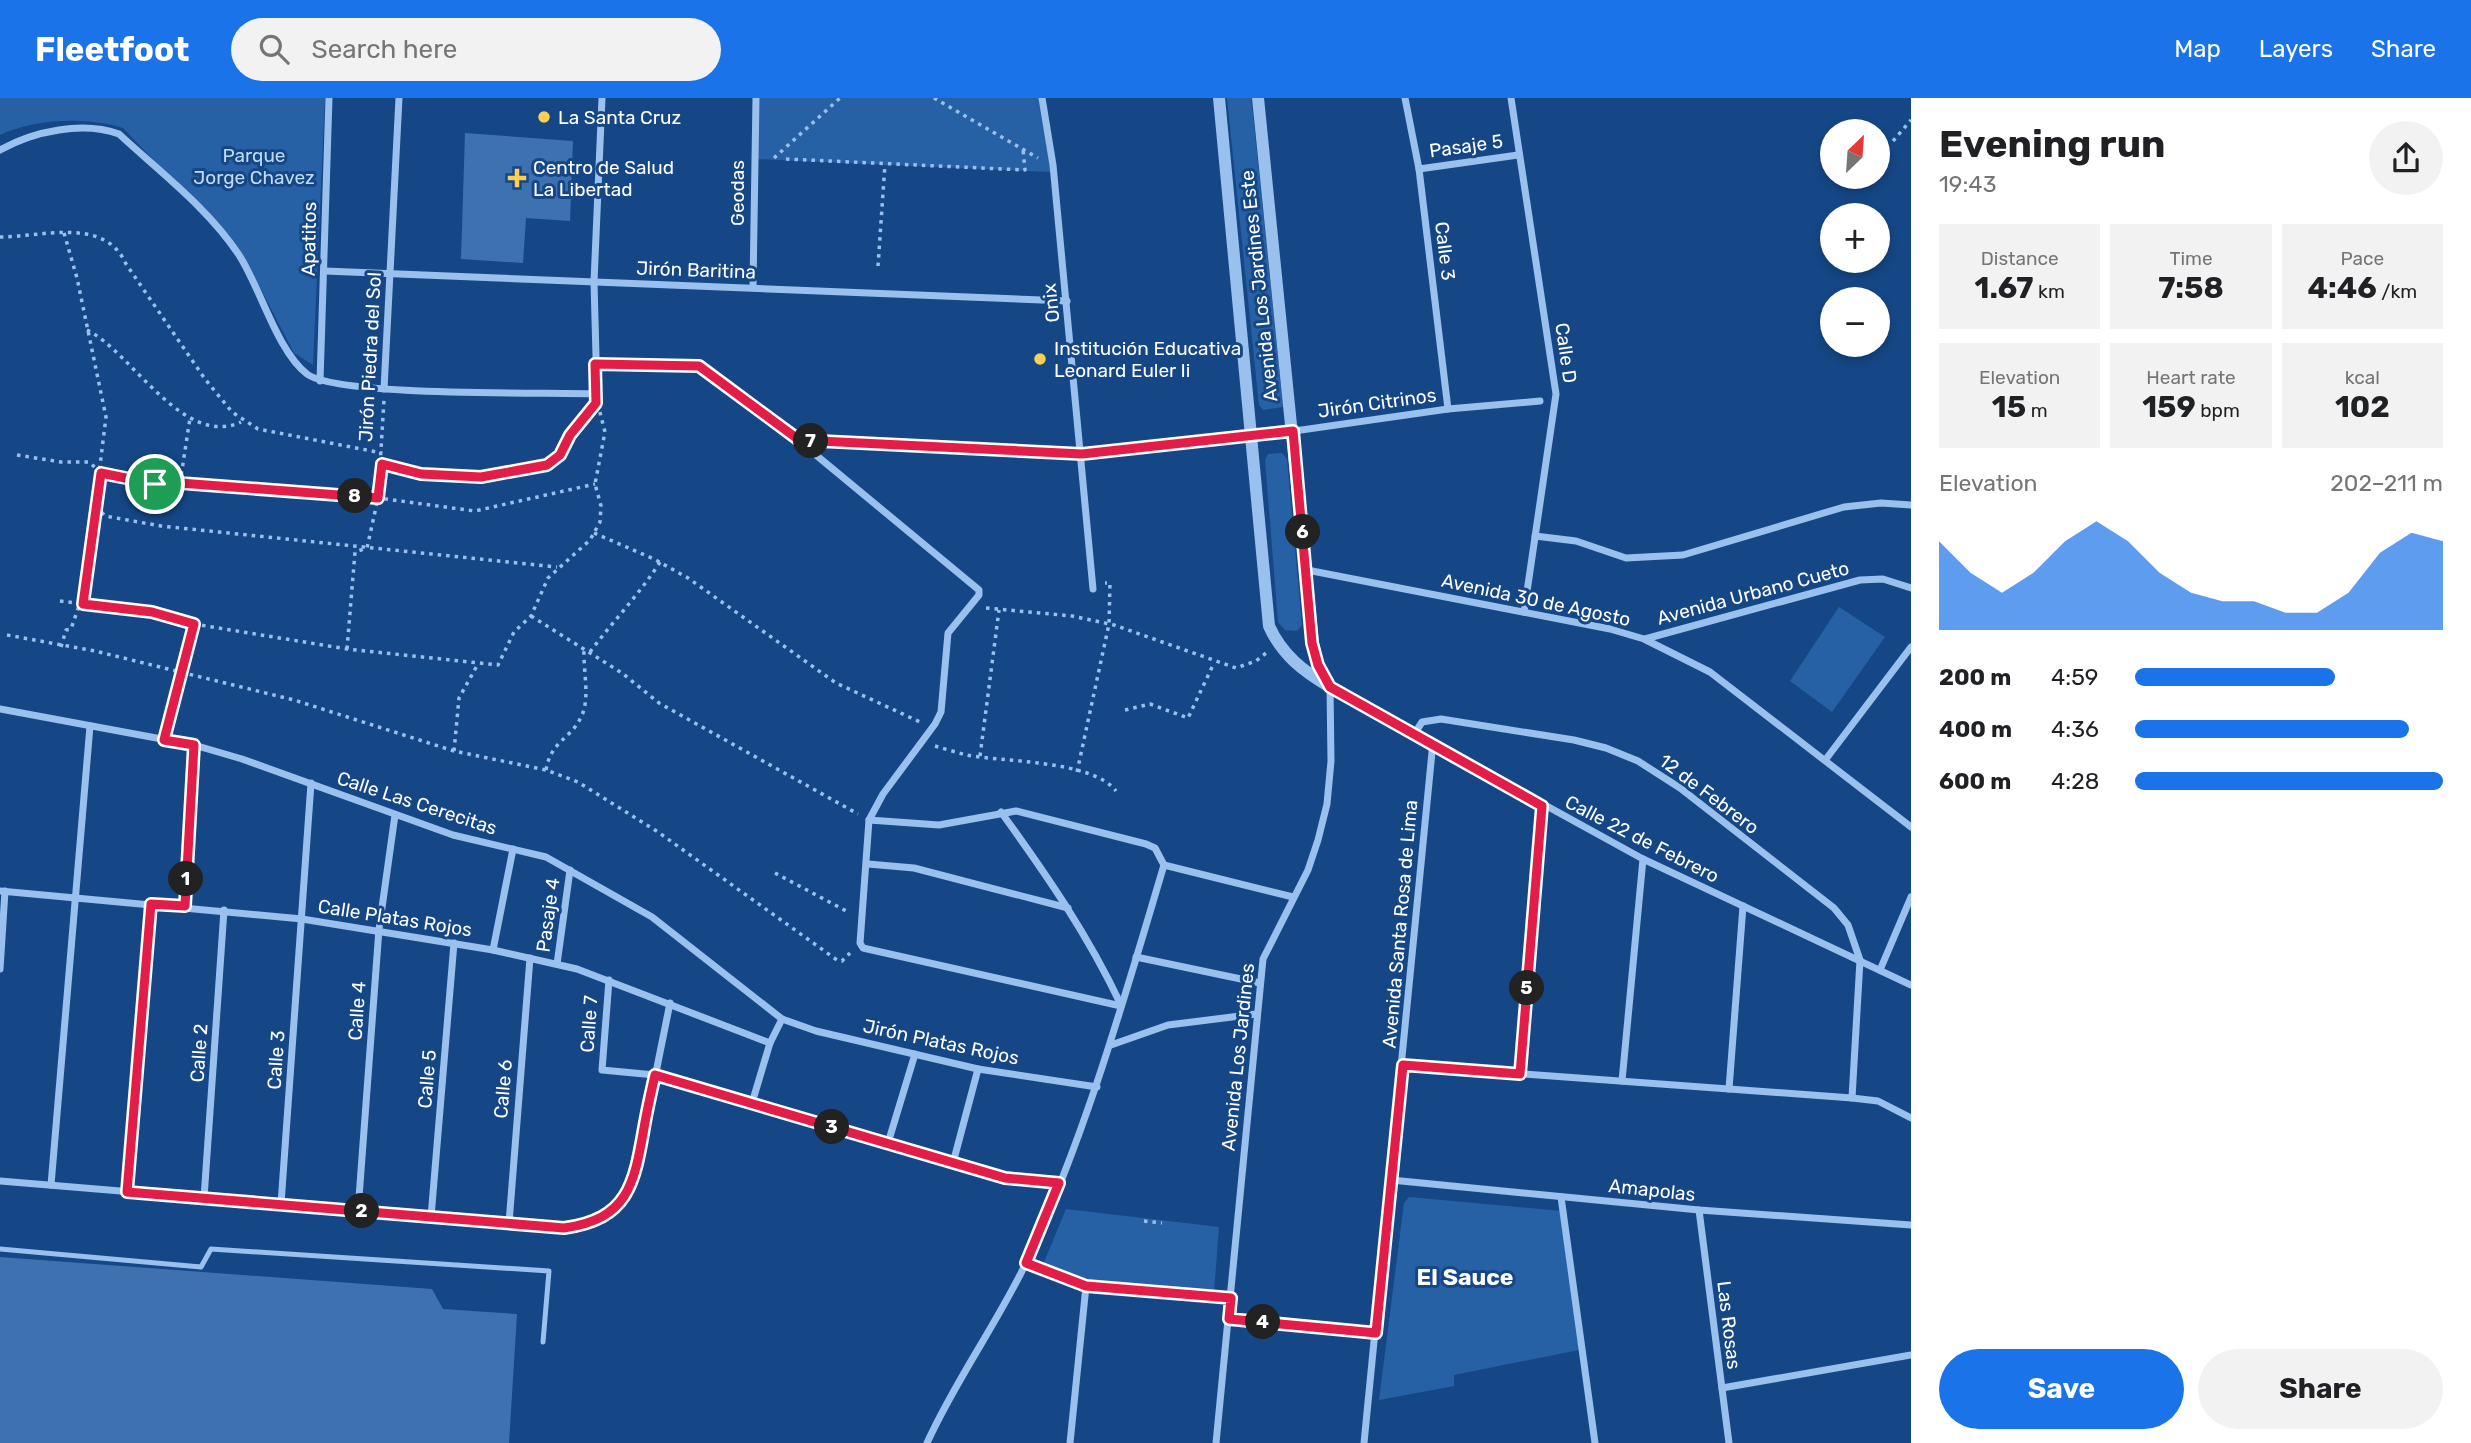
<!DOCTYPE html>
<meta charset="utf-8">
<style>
body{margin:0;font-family:Rubik,sans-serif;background:#f2f2f2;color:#202124;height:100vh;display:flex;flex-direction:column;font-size:26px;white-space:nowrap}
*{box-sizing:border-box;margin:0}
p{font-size:23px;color:#757577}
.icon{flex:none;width:38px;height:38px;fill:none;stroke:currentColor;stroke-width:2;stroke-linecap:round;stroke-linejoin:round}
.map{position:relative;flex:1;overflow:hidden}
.panel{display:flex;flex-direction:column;background:#fff;width:560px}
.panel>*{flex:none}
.needle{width:46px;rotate:25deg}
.tools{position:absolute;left:1820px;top:21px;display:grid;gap:14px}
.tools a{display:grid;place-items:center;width:70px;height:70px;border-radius:50%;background:#fff;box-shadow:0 4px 10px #0003;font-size:35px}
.pin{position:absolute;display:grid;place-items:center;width:60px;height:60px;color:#fff;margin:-30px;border:4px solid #fff;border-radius:50%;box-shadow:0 2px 7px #0007}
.km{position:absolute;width:35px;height:35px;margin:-18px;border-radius:50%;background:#222;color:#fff;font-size:19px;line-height:35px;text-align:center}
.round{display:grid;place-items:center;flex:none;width:74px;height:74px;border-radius:37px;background:#f2f2f2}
.overview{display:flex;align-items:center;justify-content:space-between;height:119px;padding:0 28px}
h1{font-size:38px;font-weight:700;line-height:52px}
.figures{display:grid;grid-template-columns:repeat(3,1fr);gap:10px;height:119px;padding:7px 28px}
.figures div{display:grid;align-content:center;border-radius:0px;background:#f2f2f2;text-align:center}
.figures b{font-size:30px;font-weight:700}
.figures small{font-size:19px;font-weight:400}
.figures p{font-size:19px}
.chart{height:196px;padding:14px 28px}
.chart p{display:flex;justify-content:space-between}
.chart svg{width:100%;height:126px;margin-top:7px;fill:#1a73e8;opacity:.7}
.button{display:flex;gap:14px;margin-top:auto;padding:14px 28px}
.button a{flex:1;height:80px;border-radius:42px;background:#1a73e8;color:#fff;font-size:28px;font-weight:700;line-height:80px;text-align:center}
.button a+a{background:#f2f2f2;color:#202124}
ul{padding:0 28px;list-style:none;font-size:23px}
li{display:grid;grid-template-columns:112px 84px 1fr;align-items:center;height:52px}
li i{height:18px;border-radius:9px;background:#1a73e8}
header{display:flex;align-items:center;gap:42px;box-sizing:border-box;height:98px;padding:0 35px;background:#1a73e8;color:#fff}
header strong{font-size:33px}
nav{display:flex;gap:38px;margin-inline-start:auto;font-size:24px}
.search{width:490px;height:63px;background:#f2f2f2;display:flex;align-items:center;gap:18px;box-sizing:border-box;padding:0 24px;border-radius:38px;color:#757577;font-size:26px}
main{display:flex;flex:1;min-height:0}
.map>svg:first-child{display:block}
.green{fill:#2761a5}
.building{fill:#3d71b0}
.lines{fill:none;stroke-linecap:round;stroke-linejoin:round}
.path{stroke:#9ac0ee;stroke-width:3.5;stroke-dasharray:3.5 5;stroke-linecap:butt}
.service{stroke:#9ac0ee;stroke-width:5}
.minor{stroke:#9ac0ee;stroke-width:7}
.tertiary{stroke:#9ac0ee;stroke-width:12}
.route-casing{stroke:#fff;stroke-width:14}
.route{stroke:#e11d48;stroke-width:9}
.poi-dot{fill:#ffce57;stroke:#154786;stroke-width:2.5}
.labels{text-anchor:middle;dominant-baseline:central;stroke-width:6;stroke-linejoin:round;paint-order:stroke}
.poi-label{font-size:19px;fill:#fff;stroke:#154786;text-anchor:start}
.street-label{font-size:19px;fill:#fff;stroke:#154786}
.park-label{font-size:19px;fill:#c0dbfa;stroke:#154786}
.quarter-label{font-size:23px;font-weight:bold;fill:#fff;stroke:#154786}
</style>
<header>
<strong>Fleetfoot</strong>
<div class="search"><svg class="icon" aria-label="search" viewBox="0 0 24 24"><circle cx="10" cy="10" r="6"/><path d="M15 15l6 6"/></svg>Search here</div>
<nav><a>Map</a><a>Layers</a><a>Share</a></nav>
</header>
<main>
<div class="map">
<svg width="1911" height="1345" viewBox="0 0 1911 1345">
<rect width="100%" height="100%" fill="#154786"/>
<!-- green -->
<g class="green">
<path d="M 0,0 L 325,0 L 313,267 L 294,255 L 242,155 L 123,30 C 86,19 36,20 0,37 Z"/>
<path d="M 757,0 L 1041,0 L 1052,74 L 754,61 Z"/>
<path d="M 1227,0 L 1251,0 L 1253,16 L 1283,309 L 1263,312 L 1259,307 Z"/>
<path d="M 1282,355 L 1287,361 L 1302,527 L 1297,533 L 1285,532 L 1278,524 L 1265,362 L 1268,356 Z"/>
<path d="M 1839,509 L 1885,539 L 1832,614 L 1790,583 Z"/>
<path d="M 1409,1099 L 1561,1113 L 1579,1252 L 1454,1277 L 1454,1288 L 1379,1302 L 1404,1105 Z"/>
<path d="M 1066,1111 L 1219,1129 L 1214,1194 L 1084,1183 L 1042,1169 Z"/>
</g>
<!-- building -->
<g class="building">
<path d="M 465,35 L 573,43 L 570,123 L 526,120 L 523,165 L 461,161 Z"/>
<path d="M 0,1159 L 432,1191 L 443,1211 L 517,1216 L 509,1345 L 0,1345 Z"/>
</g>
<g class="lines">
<!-- path -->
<g class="path">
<path d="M 934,0 L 1038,60"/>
<path d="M 1893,43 L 1911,22"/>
<path d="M 774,60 L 840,0"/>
<path d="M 786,61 L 1025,72 L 1023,51"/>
<path d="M 64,135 L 77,180 L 106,319 L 83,506"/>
<path d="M 0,139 C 41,139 105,118 126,166 L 205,281 L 232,314 L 258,331 L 382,355"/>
<path d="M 878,168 L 885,66"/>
<path d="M 87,232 C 131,253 183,351 241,324"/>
<path d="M 17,357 L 61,364 L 89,364 C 112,387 149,387 180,385 L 378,400 L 475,413 L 595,386"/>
<path d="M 382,366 L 421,376 L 481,379 L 547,367 L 560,357 L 570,337 L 593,309"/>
<path d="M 180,385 L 190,320"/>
<path d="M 96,408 L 105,418 L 161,428 L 557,469"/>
<path d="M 594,435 L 654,461 L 688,480 L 836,585 L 920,624"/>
<path d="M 60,503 L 152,514 L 194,526 L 347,551 L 498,567 L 514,534 L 531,518 L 548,480 L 590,442 L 600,424 L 601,408 L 595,386 L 605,334 L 598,307"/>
<path d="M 986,510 L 1072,518 L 1114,527 L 1236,570 L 1256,563 L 1266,555"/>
<path d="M 531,518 L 622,575 L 659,605 L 858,716"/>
<path d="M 7,537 L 95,553 L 294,602 L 454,653 L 546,672 L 578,684 L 658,734 L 837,862 L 842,863 L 850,855"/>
<path d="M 61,549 L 66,532 L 71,531 L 80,505"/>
<path d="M 347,551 L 355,454 L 367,450 L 378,400 L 384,302"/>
<path d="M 590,554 C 613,523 639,497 660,464"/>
<path d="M 1125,612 L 1150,606 L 1188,620 L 1214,565"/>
<path d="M 167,629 L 194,526"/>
<path d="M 935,648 C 945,651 956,654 966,657 C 1003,664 1092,662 1116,693"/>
<path d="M 454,653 L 459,600 L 478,566"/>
<path d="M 980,658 L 999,512"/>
<path d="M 546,672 C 551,642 572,641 582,617 C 590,600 583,570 584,551"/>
<path d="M 1077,674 L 1109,526 L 1110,485 L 1105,485"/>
<path d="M 775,775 L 850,815"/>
<path d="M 1144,1123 L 1162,1125"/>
</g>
<!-- service -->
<g class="service">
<path d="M 595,266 L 699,268 L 799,343"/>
<path d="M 0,1151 L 201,1169 L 211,1151 L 549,1173 L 543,1244"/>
</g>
<!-- minor -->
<g class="minor">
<path d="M 1042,0 L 1053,67 L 1093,491"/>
<path d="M 1405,0 L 1419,71 L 1448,311"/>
<path d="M 1511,0 L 1556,296 L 1524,514"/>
<path d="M 0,52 C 34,33 83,23 119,36 C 160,74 208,110 239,157 C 260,189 277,253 307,276 C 339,299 546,294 597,296 L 594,184 L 602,0"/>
<path d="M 1419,71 L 1518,57"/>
<path d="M 325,173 L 1067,203"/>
<path d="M 753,189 L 756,0"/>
<path d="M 320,283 L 329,0"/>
<path d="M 384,291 L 399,0"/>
<path d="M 799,343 L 979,492 L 979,497 L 948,535 L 941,614 L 935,626 L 883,696 L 869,722 L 860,845 L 863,850 L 1121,908"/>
<path d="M 799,343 L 1081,356 L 1253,339 L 1448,311 L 1540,303"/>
<path d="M 1535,438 L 1576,443 L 1626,460 L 1683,457 L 1844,409 L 1881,405 L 1911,407"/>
<path d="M 1307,472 L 1610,531 L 1644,541 L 1710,574 L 1911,729"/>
<path d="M 1645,541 L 1860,482 L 1883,481 L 1911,490"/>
<path d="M 0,611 L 194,647 L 242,661 L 453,737 L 546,759 L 652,819 L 782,921 L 816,933 L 978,971 L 1097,989"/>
<path d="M 1415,635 L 1422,624 L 1441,621 L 1574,642 L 1606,650 L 1638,663 L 1680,690 L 1834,810 L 1848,827 L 1860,862 L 1852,1000"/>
<path d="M 1826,661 L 1911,549"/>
<path d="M 1001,714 C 1046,776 1088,837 1121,907"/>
<path d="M 869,722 L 939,727 L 1016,713 L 1146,746 L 1155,750 L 1164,767 C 1124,901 1086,1036 1027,1163 C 997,1226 956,1281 927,1345"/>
<path d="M 868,766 L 914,770 L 1068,810"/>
<path d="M 1164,767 L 1293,799"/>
<path d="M 0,793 L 302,821 L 493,852 L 577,871 L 770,945"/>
<path d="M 185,808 L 194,647"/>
<path d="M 493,852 L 513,751"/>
<path d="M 1136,859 L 1260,885"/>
<path d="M 557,866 L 570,772"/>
<path d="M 0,871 L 5,793"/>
<path d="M 1880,872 L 1911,799"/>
<path d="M 609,882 L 602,972 L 655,977 L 1005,1080 L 1059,1085"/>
<path d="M 1111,947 L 1168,927 L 1256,916"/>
<path d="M 1403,967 L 1852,1000 L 1878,1003 L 1911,1020"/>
<path d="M 1520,976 L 1542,708"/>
<path d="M 1622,983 L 1643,761"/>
<path d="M 1729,991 L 1743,808"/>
<path d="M 752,1005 L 770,945 L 782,921"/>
<path d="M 888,1045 L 915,956"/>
<path d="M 953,1065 L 978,971"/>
<path d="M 1391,1082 L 1699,1112 L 1911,1127"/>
<path d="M 0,1083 L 564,1130 C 600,1125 619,1111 635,1078 L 670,905"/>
<path d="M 51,1087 L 90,628"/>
<path d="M 127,1094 L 151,805"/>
<path d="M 1561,1099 L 1595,1345"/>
<path d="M 204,1100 L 224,812"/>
<path d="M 281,1106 L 311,685"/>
<path d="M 1699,1112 L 1729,1345"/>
<path d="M 358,1113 L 379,831 L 395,717"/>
<path d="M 431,1119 L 454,845"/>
<path d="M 509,1125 L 530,860"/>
<path d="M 1026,1165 L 1086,1188 L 1231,1200"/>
<path d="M 1229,1221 L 1375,1235"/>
<path d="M 1722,1290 L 1911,1257"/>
<path d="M 1070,1345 L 1086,1188"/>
<path d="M 1216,1345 L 1263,861 L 1308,772 L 1318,742 L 1327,706 L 1331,663 L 1330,589 L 1643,761 L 1911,887"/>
<path d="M 1364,1345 L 1433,644"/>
</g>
<!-- tertiary -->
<g class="tertiary">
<path d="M 1219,0 L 1269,528 C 1282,557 1303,573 1330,589"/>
<path d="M 1258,0 L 1313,545 L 1318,567 L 1330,588"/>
</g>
</g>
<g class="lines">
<!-- route casing -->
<g class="route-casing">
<path id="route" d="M 595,266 L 699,268 L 799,342 L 1082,356 L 1293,333 L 1312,545 L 1318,567 L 1330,589 L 1542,708 L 1520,976 L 1403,967 L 1376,1235 L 1229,1221 L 1231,1200 L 1086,1188 L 1026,1165 L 1059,1085 L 1005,1080 L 655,977 C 651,995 647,1012 644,1030 C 634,1087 628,1121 564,1130 L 127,1094 L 151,806 L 185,808 L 194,647 L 164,642 L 194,526 L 152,514 L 83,506 L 101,375 L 155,386 L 180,385 L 378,400 L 382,366 L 421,376 L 481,379 L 547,367 L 560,357 L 570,337 L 596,305 Z"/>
</g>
<!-- route -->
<use href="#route" class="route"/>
</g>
<!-- markers -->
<g class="poi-dot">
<circle cx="544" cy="19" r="7"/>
<path d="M513.5 69.5h7v7h7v7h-7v7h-7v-7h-7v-7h7z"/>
<circle cx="1040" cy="261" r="7"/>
</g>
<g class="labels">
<!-- poi labels -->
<g class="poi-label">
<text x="558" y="19">La Santa Cruz</text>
<text x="533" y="69">Centro de Salud<tspan x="533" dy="22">La Libertad</tspan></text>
<text x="1054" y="250">Institución Educativa<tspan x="1054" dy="22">Leonard Euler Ii</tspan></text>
</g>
<!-- street labels -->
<g class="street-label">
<text transform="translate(1466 48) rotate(-8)">Pasaje 5</text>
<text transform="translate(737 95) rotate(-90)">Geodas</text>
<text transform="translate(309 141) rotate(-89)">Apatitos</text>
<text transform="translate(1445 153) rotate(83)">Calle 3</text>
<text transform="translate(696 172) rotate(2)">Jirón Baritina</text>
<text transform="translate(1259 188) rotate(-96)">Avenida Los Jardines Este</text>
<text transform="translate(1051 205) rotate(-96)">Onix</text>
<text transform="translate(1566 255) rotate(82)">Calle D</text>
<text transform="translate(370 259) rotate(-87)">Jirón Piedra del Sol</text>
<text transform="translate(1377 305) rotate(-8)">Jirón Citrinos</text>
<text transform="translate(1753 495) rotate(-15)">Avenida Urbano Cueto</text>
<text transform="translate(1536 502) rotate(12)">Avenida 30 de Agosto</text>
<text transform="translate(1709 696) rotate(37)">12 de Febrero</text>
<text transform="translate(417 705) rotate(18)">Calle Las Cerecitas</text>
<text transform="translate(1642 741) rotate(27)">Calle 22 de Febrero</text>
<text transform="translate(548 817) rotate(-82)">Pasaje 4</text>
<text transform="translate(395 820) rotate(9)">Calle Platas Rojos</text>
<text transform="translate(1400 826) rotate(-85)">Avenida Santa Rosa de Lima</text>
<text transform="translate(357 913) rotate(-86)">Calle 4</text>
<text transform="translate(589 926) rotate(-86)">Calle 7</text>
<text transform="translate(941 944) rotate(12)">Jirón Platas Rojos</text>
<text transform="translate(199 955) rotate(-86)">Calle 2</text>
<text transform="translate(1238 959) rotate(-84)">Avenida Los Jardines</text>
<text transform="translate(276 962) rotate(-86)">Calle 3</text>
<text transform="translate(427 981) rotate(-85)">Calle 5</text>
<text transform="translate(503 991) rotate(-85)">Calle 6</text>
<text transform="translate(1652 1092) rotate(6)">Amapolas</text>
<text transform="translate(1729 1227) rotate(83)">Las Rosas</text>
</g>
<!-- park labels -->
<g class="park-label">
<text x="254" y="57">Parque<tspan x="254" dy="22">Jorge Chavez</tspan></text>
</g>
<!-- quarter labels -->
<g class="quarter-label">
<text x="1465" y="1179">El Sauce</text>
</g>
</g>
</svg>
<div class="tools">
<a><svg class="needle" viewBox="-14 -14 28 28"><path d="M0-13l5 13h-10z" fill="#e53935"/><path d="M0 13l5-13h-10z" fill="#757577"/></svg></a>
<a>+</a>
<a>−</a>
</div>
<div class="pin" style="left:155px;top:386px;background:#1e9e55"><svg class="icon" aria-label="arrive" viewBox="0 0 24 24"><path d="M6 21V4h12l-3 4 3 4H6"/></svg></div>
<b class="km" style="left:186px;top:781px">1</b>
<b class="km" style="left:362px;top:1113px">2</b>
<b class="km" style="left:832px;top:1029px">3</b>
<b class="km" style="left:1263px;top:1224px">4</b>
<b class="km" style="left:1527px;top:890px">5</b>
<b class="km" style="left:1303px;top:434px">6</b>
<b class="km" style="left:811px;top:343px">7</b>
<b class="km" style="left:355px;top:398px">8</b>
</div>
<section class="panel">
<div class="overview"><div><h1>Evening run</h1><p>19:43</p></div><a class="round"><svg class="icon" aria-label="share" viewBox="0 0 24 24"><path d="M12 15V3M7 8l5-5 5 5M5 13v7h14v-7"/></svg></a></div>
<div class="figures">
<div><p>Distance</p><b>1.67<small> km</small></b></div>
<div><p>Time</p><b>7:58</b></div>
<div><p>Pace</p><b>4:46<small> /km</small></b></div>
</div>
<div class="figures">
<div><p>Elevation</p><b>15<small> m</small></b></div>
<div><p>Heart rate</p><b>159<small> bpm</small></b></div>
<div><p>kcal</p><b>102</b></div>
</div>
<div class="chart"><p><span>Elevation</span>202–211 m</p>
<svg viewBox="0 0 160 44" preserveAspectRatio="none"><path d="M0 44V13L10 24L20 31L30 24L40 13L50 6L60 13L70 24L80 31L90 34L100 34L110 38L120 38L130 31L140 17L150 10L160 13V44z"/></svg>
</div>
<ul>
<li><b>200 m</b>4:59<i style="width:65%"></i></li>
<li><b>400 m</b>4:36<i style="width:89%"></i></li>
<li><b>600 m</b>4:28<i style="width:100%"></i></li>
</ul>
<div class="button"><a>Save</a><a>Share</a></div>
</section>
</main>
